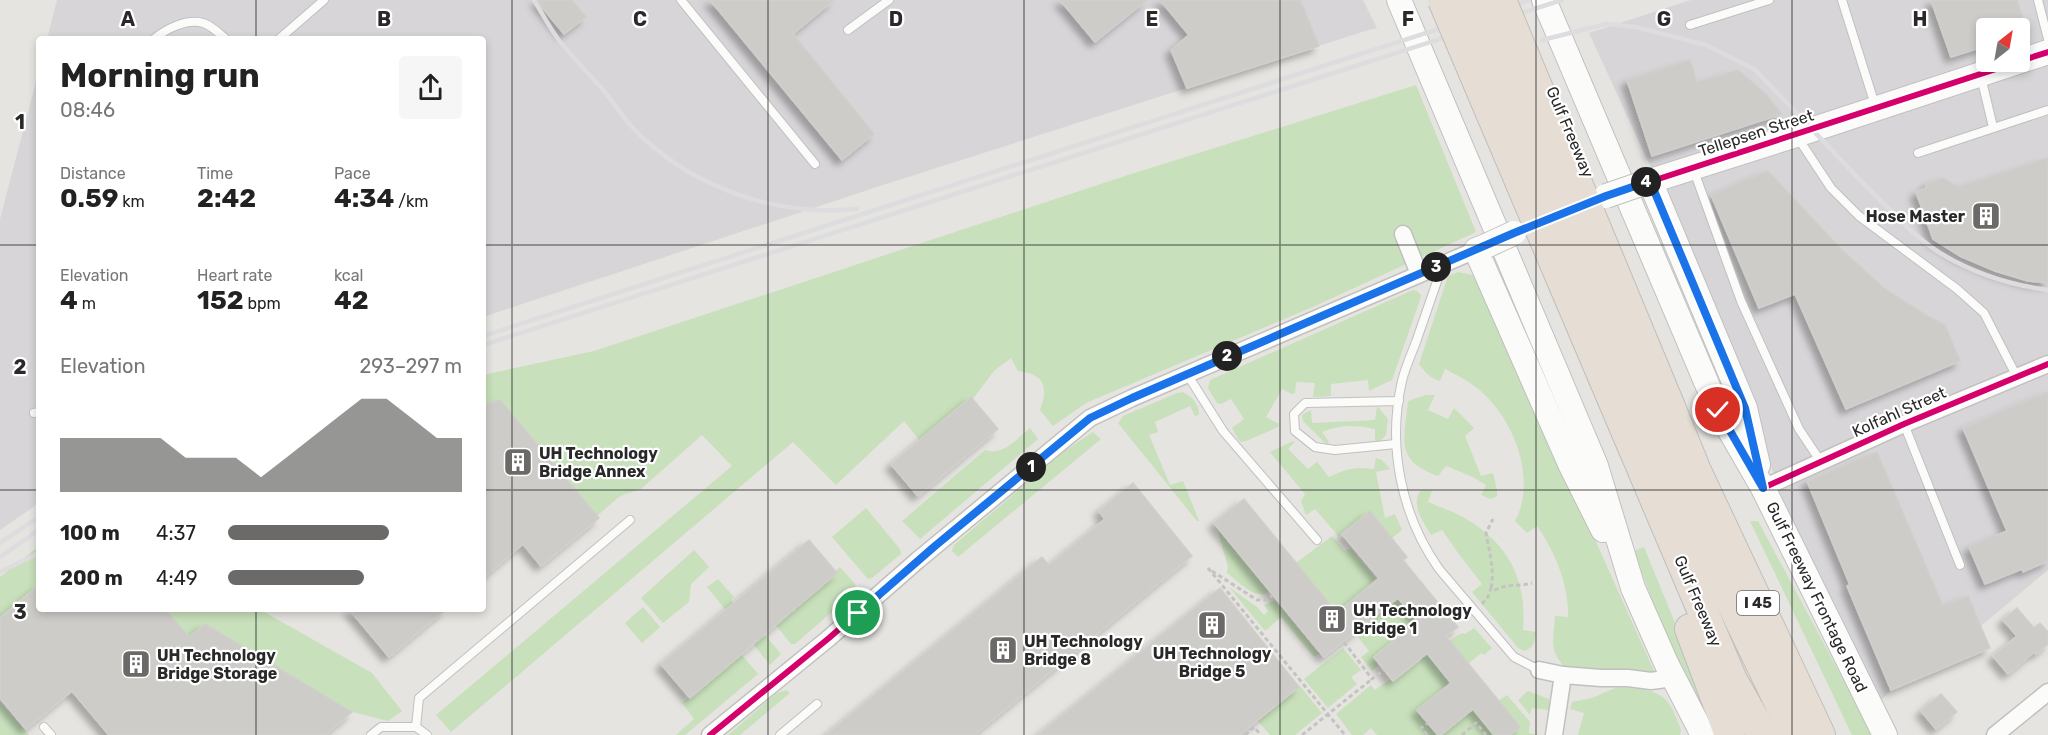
<!DOCTYPE html>
<meta charset="utf-8">
<style>
body{margin:0;font-family:Rubik,sans-serif;background:#f6f6f6;color:#222;height:100vh;display:flex;flex-direction:column;font-size:22px;white-space:nowrap}
*{box-sizing:border-box;margin:0}
p{font-size:20px;color:#767676}
.icon{flex:none;width:33px;height:33px;fill:none;stroke:currentColor;stroke-width:2;stroke-linecap:round;stroke-linejoin:round}
.map{position:relative;flex:1;overflow:hidden}
.side{position:absolute;left:36px;top:36px;width:450px;height:576px;display:flex;flex-direction:column;background:#fff;border-radius:6px;box-shadow:0 3px 9px #0003}
.side>*{flex:none}
.needle{width:39px;rotate:31deg}
.controls{position:absolute;left:1976px;top:18px;display:grid;gap:12px}
.controls a{display:grid;place-items:center;width:54px;height:54px;border-radius:6px;background:#fff;box-shadow:0 3px 9px #0003;font-size:30px}
.pin{position:absolute;display:grid;place-items:center;width:51px;height:51px;color:#fff;margin:-26px;border:3px solid #fff;border-radius:50%;box-shadow:0 2px 6px #0007}
.km{position:absolute;width:30px;height:30px;margin:-15px;border-radius:50%;background:#222;color:#fff;font-size:16px;line-height:30px;text-align:center}
.round{display:grid;place-items:center;flex:none;width:63px;height:63px;border-radius:6px;background:#f6f6f6}
.overview{display:flex;align-items:center;justify-content:space-between;height:102px;padding:0 24px}
h1{font-size:33px;font-weight:700;line-height:45px}
.figures{display:grid;grid-template-columns:repeat(3,1fr);gap:9px;height:102px;padding:6px 24px}
.figures div{display:grid;align-content:center}
.figures b{font-size:26px;font-weight:700}
.figures small{font-size:16px;font-weight:400}
.figures p{font-size:16px}
.chart{height:168px;padding:12px 24px}
.chart p{display:flex;justify-content:space-between}
.chart svg{width:100%;height:108px;margin-top:6px;fill:#6b6a69;opacity:.7}
ul{padding:0 24px;list-style:none;font-size:20px}
li{display:grid;grid-template-columns:96px 72px 1fr;align-items:center;height:45px}
li i{height:15px;border-radius:8px;background:#6b6a69}
.map>svg:first-child{display:block}
.industrial{fill:#d7d5d7;fill-rule:evenodd}
.green{fill:#c8e0bb}
.building{fill:#ceccc9;stroke:#d1cfcc;stroke-width:1.5;filter:url(#shadow)}
.lines{fill:none;stroke-linecap:round;stroke-linejoin:round}
.lane-casing{stroke:#c0c0c1;stroke-width:10}
.street-casing{stroke:#c0c0c1;stroke-width:19}
.secondary-casing{stroke:#c0c0c1;stroke-width:26}
.highway-casing{stroke:#bfbebd;stroke-width:32}
.path{stroke:#c3c3c2;stroke-width:3;stroke-dasharray:4.5 3;stroke-linecap:butt}
.lane{stroke:#fbfbfa;stroke-width:8}
.street{stroke:#fbfbfa;stroke-width:16}
.secondary{stroke:#fbfbfa;stroke-width:24}
.highway{stroke:#e6ddd4;stroke-width:30}
.rail{stroke:#dddcde;stroke-width:4.5}
.secondary-bridge-casing{stroke:#c0c0c1;stroke-width:26;stroke-linecap:butt}
.highway-bridge-casing{stroke:#bfbebd;stroke-width:32;stroke-linecap:butt}
.secondary-bridge{stroke:#fbfbfa;stroke-width:24}
.highway-bridge{stroke:#e6ddd4;stroke-width:30}
.cycleway-casing{stroke:#fff;stroke-width:10}
.cycleway{stroke:#d6006c;stroke-width:6}
.route-casing{stroke:#fff;stroke-width:12}
.route{stroke:#1a73e8;stroke-width:8}
.grid{fill:none;stroke:#292929;stroke-width:1.5;stroke-opacity:0.55}
.labels{text-anchor:middle;dominant-baseline:central;stroke-width:4.5;stroke-linejoin:round;paint-order:stroke}
.shield{fill:#fff;stroke:#696969;stroke-width:1.5}
.shield-label{font-size:15px;font-weight:bold;fill:#292929}
.street-label{font-size:16px;fill:#292929;stroke:#fff}
.poi-label{font-size:16px;font-weight:bold;fill:#292929;stroke:#fff;text-anchor:start}
.grid-label{font-size:20px;text-anchor:middle;font-weight:bold;fill:#292929;stroke:#fff;stroke-width:4.5;stroke-linejoin:round;paint-order:stroke}
</style>
<div class="map">
<svg width="2048" height="735" viewBox="0 0 2048 735">
<defs>
<filter id="shadow"><feDropShadow dx="-5.5" dy="5.5" stdDeviation="3" flood-color="#0004"/></filter>
</defs>
<rect width="100%" height="100%" fill="#e6e4e0"/>
<!-- industrial -->
<g class="industrial">
<path d="M 57,0 L 1363,0 L 1377,28 L 1362,32 L 883,185 L 483,317 L 483,39 L 47,39 Z"/>
<path d="M 1691,0 L 2048,0 L 2048,570 L 1981,626 L 1990,648 L 1891,690 L 1881,700 L 1784,503 L 1760,436 L 1670,209 L 1589,33 ZM 1986,28 L 2019,28 L 2019,62 L 1986,62 Z"/>
<path d="M 39,70 L 39,503 L 0,530 L 0,219 Z"/>
</g>
<!-- green -->
<g class="green">
<path d="M 1416,85 L 1476,232 L 1315,306 L 1086,403 L 1053,426 L 1040,410 C 1049,386 1044,374 1018,371 L 1011,358 L 994,371 L 972,400 L 920,441 L 904,421 L 836,485 L 793,442 L 451,732 L 436,715 L 732,466 L 702,435 L 641,489 L 620,496 L 596,517 L 483,408 L 483,375 L 594,351 L 1128,175 Z"/>
<path d="M 1458,272 L 1473,275 L 1479,281 L 1654,671 L 1651,673 L 1565,667 C 1548,651 1554,637 1555,616 L 1568,617 C 1569,585 1555,552 1537,526 L 1527,533 L 1515,521 C 1538,479 1513,416 1477,388 C 1467,380 1456,375 1445,369 L 1440,381 C 1431,379 1425,372 1419,364 L 1448,276 Z"/>
<path d="M 1413,290 L 1417,291 L 1421,295 L 1420,300 L 1392,380 L 1369,391 L 1368,380 L 1331,384 L 1331,396 L 1313,397 L 1315,383 L 1296,382 L 1295,393 L 1292,394 L 1282,389 L 1266,417 L 1279,424 L 1278,427 L 1246,441 L 1241,442 L 1238,439 L 1232,428 L 1244,419 L 1231,399 L 1221,404 L 1217,403 L 1208,388 L 1210,380 Z"/>
<path d="M 1183,392 C 1192,397 1199,404 1199,415 L 1195,416 L 1190,406 L 1155,422 L 1158,432 L 1149,435 L 1170,485 L 1183,481 L 1199,521 L 1197,521 L 1118,423 L 1123,416 L 1177,393 Z"/>
<path d="M 1426,395 L 1435,395 L 1428,410 L 1448,419 L 1454,408 L 1474,428 L 1465,436 L 1481,476 L 1493,473 L 1497,490 L 1497,496 L 1491,499 L 1481,495 L 1486,485 L 1473,477 L 1446,466 L 1438,476 C 1395,461 1404,440 1408,401 Z"/>
<path d="M 1377,407 L 1379,408 L 1388,419 L 1386,435 L 1380,441 L 1375,441 L 1375,429 C 1356,425 1340,424 1322,432 L 1329,442 L 1327,445 L 1303,421 L 1302,415 L 1311,410 L 1312,423 L 1375,420 Z"/>
<path d="M 1030,428 L 1038,439 L 920,539 L 902,521 L 985,450 C 1004,456 1016,439 1030,428 Z"/>
<path d="M 1093,432 L 1101,439 L 958,557 L 952,551 L 954,545 L 1063,452 Z"/>
<path d="M 1293,441 L 1295,442 L 1288,449 L 1308,469 L 1317,462 L 1329,477 C 1347,468 1354,467 1374,469 L 1376,458 L 1382,460 L 1390,469 L 1376,472 L 1385,518 L 1395,514 L 1402,530 L 1391,539 L 1369,512 L 1338,537 L 1335,532 L 1315,509 L 1306,515 L 1301,501 L 1305,494 L 1270,452 Z"/>
<path d="M 1425,490 L 1432,491 L 1428,502 C 1442,508 1458,513 1471,522 C 1511,547 1527,584 1523,630 L 1536,632 C 1535,643 1534,647 1524,651 L 1518,648 L 1472,592 L 1482,584 L 1458,553 L 1442,530 L 1431,535 C 1423,521 1411,506 1420,491 Z"/>
<path d="M 866,508 L 900,549 L 901,554 L 872,578 L 868,579 L 832,537 Z"/>
<path d="M 1750,521 L 1758,521 L 1873,735 L 1852,735 Z"/>
<path d="M 1217,528 L 1269,592 C 1255,601 1238,581 1227,573 L 1228,567 Z"/>
<path d="M 1332,536 L 1345,551 L 1351,548 L 1377,580 L 1337,612 L 1296,563 Z"/>
<path d="M 39,546 L 39,584 L 0,617 L 0,577 Z"/>
<path d="M 1644,547 L 1713,716 L 1704,722 L 1662,626 L 1634,551 Z"/>
<path d="M 694,550 L 709,567 L 691,584 L 689,602 L 663,623 L 641,598 Z"/>
<path d="M 840,567 L 855,584 L 856,591 L 795,644 L 791,644 L 775,624 Z"/>
<path d="M 718,579 L 734,597 L 731,600 L 762,638 L 766,636 L 781,654 L 770,665 L 707,587 Z"/>
<path d="M 1229,587 L 1257,607 L 1264,615 L 1268,611 L 1264,605 L 1275,600 L 1319,654 L 1314,657 L 1281,617 L 1265,631 Z"/>
<path d="M 1398,595 L 1418,621 L 1374,656 L 1379,665 L 1372,671 L 1361,657 L 1369,651 L 1354,632 Z"/>
<path d="M 643,607 L 660,627 L 642,643 L 625,623 Z"/>
<path d="M 164,609 L 259,609 L 372,673 L 402,711 L 388,721 L 349,711 L 189,641 Z"/>
<path d="M 1474,628 L 1492,648 L 1484,655 L 1482,653 L 1480,654 L 1468,664 L 1449,641 L 1462,633 L 1465,634 Z"/>
<path d="M 1343,648 L 1361,670 L 1351,677 L 1357,684 L 1328,708 L 1304,679 Z"/>
<path d="M 741,654 L 758,674 L 685,735 L 676,735 L 694,719 L 682,703 Z"/>
<path d="M 1429,654 L 1495,735 L 1377,735 L 1371,728 L 1363,735 L 1352,735 L 1336,714 L 1371,685 L 1375,690 L 1392,678 L 1394,681 Z"/>
<path d="M 1300,686 L 1322,713 L 1295,735 L 1270,735 L 1258,721 Z"/>
<path d="M 1621,687 C 1660,691 1668,692 1681,730 L 1680,735 L 1578,735 L 1584,713 L 1570,709 L 1572,702 C 1580,700 1589,699 1597,696 C 1606,692 1612,688 1621,687 Z"/>
<path d="M 787,690 L 790,693 L 740,735 L 728,735 L 777,693 Z"/>
<path d="M 1528,691 L 1549,699 L 1549,710 L 1532,708 L 1530,715 L 1518,700 Z"/>
<path d="M 1507,695 L 1530,722 L 1529,733 L 1539,735 L 1508,735 L 1498,701 Z"/>
<path d="M 0,702 L 29,735 L 0,735 Z"/>
</g>
<!-- building -->
<g class="building">
<path d="M 536,0 L 572,0 L 586,17 L 564,34 Z"/>
<path d="M 710,0 L 834,0 L 793,34 L 874,134 L 842,160 Z"/>
<path d="M 1060,0 L 1147,0 L 1095,42 Z"/>
<path d="M 1160,0 L 1300,0 L 1319,46 L 1187,88 L 1171,50 L 1189,35 Z"/>
<path d="M 1931,0 L 2017,0 L 2026,28 L 1986,28 L 1986,46 L 1951,57 Z"/>
<path d="M 1690,60 L 1697,82 L 1738,70 L 1766,94 L 1782,114 L 1652,156 L 1627,80 Z"/>
<path d="M 2048,158 L 2048,283 L 2028,281 L 1995,271 L 1960,256 L 1933,239 L 1916,192 L 1926,188 L 1927,183 L 1943,178 L 1958,187 Z"/>
<path d="M 1768,171 L 1843,251 L 1885,289 L 1929,317 L 1945,325 L 1960,361 L 1846,409 L 1795,294 L 1759,308 L 1711,195 Z"/>
<path d="M 2048,392 L 2048,561 L 2023,572 L 2022,569 L 1985,584 L 1969,547 L 2007,531 L 1963,428 Z"/>
<path d="M 971,397 L 998,429 L 918,496 L 891,464 Z"/>
<path d="M 500,400 L 599,518 L 541,566 L 523,544 L 483,578 L 483,406 Z"/>
<path d="M 1877,452 L 1943,606 L 1968,596 L 1990,648 L 1891,690 L 1847,586 L 1850,585 L 1807,481 Z"/>
<path d="M 1133,483 L 1192,556 L 974,735 L 826,735 L 1042,557 L 1049,565 L 1105,519 L 1099,511 Z"/>
<path d="M 1244,499 L 1337,613 L 1379,578 L 1342,534 L 1370,511 L 1407,557 L 1403,560 L 1458,627 L 1446,636 L 1520,727 L 1510,735 L 1494,735 L 1473,709 L 1441,735 L 1438,735 L 1417,710 L 1451,683 L 1427,653 L 1393,681 L 1374,657 L 1418,622 L 1398,598 L 1324,657 L 1214,523 Z"/>
<path d="M 809,540 L 837,573 L 690,698 L 661,664 Z"/>
<path d="M 39,585 L 39,609 L 165,609 L 189,637 L 205,624 L 352,712 L 325,735 L 109,735 L 72,691 L 26,729 L 0,698 L 0,618 Z"/>
<path d="M 1220,588 L 1299,687 L 1239,735 L 1038,735 Z"/>
<path d="M 2017,608 L 2034,628 L 2040,623 L 2048,632 L 2048,644 L 2036,654 L 2034,652 L 2008,674 L 1993,656 L 2017,636 L 2003,620 Z"/>
<path d="M 349,609 L 446,609 L 389,657 Z"/>
<path d="M 1941,694 L 1957,712 L 1936,729 L 1921,711 Z"/>
</g>
<g class="lines">
<!-- lane casing -->
<g class="lane-casing">
<g id="lane">
<path d="M 681,0 L 815,164"/>
<path d="M 1842,0 L 1876,108"/>
<path d="M 2038,0 L 2048,39"/>
<path d="M 1690,25 L 1769,0"/>
<path d="M 848,30 L 889,0"/>
<path d="M 154,39 C 166,29 187,18 203,23 C 211,25 220,34 226,39"/>
<path d="M 279,39 L 324,0"/>
<path d="M 1981,77 L 1993,127"/>
<path d="M 1798,138 L 1831,188 L 1859,216 L 1957,289 L 1984,313 L 2017,377"/>
<path d="M 1918,153 L 2048,110"/>
<path d="M 1694,171 L 1741,301 L 1799,429 L 1821,462"/>
<path d="M 1443,264 C 1434,290 1425,316 1416,342 C 1411,355 1405,368 1402,381 C 1387,446 1401,515 1439,569 L 1514,657 L 1539,670"/>
<path d="M 1187,374 L 1223,431 L 1317,540"/>
<path d="M 34,413 L 39,412"/>
<path d="M 1904,424 L 1960,565"/>
<path d="M 1396,444 L 1335,450 L 1315,447 L 1295,431 L 1294,414 L 1305,403 L 1399,401"/>
<path d="M 44,727 L 51,735"/>
<path d="M 416,727 L 419,698 L 630,520"/>
<path d="M 371,735 L 381,727 L 416,727 L 427,735"/>
<path d="M 780,735 L 817,704"/>
</g>
</g>
<!-- street casing -->
<g class="street-casing">
<g id="street">
<path d="M 1403,234 L 1419,274"/>
<path d="M 1763,488 L 1904,424 L 2048,364"/>
<path d="M 1539,670 L 1563,675 L 1601,678 L 1628,678 L 1651,681 L 1673,678"/>
<path d="M 710,735 L 829,638 L 918,560 L 1090,418 L 1132,398 L 1476,250"/>
<path d="M 1554,735 L 1563,675"/>
<path d="M 1995,735 L 2048,692"/>
</g>
</g>
<!-- secondary casing -->
<g class="secondary-casing">
<g id="secondary">
<path d="M 1399,0 L 1596,466 L 1633,588 L 1667,665 L 1703,735"/>
<path d="M 1544,0 L 1718,410 L 1763,488 L 1885,735"/>
<path d="M 1650,181 L 1745,408 L 1758,465"/>
<path d="M 1641,184 L 1796,135 L 2048,52"/>
<path d="M 1486,246 L 1476,250 L 1571,466 L 1603,530"/>
</g>
</g>
<!-- highway casing -->
<g class="highway-casing">
<g id="highway">
<path d="M 1670,407 L 1696,471 L 1820,735"/>
<path d="M 1646,416 L 1712,562 L 1795,735"/>
<path d="M 1624,426 L 1732,680 L 1763,735"/>
<path d="M 1690,629 L 1730,735"/>
</g>
</g>
<!-- path -->
<g class="path">
<path d="M 1208,568 L 1345,735"/>
<path d="M 1212,571 L 1257,600 L 1266,600 L 1273,595"/>
<path d="M 1491,588 C 1495,568 1489,552 1486,533 L 1493,519"/>
<path d="M 1482,604 L 1488,597 L 1491,588 L 1495,590 C 1508,583 1518,587 1532,583"/>
<path d="M 1449,616 L 1462,612"/>
<path d="M 1344,642 L 1372,679 L 1384,670"/>
<path d="M 1245,735 L 1254,727 L 1261,735"/>
<path d="M 1302,735 L 1372,679"/>
<path d="M 1427,735 L 1421,728 L 1428,723"/>
<path d="M 1462,735 L 1476,723 L 1486,735"/>
</g>
<!-- lane -->
<use href="#lane" class="lane"/>
<!-- street -->
<use href="#street" class="street"/>
<!-- secondary -->
<use href="#secondary" class="secondary"/>
<!-- highway -->
<use href="#highway" class="highway"/>
<!-- rail -->
<g class="rail">
<path d="M 534,0 C 542,13 549,27 558,39 C 572,57 589,74 604,91 C 616,106 627,124 642,137 C 699,190 780,217 857,209"/>
<path d="M 1542,40 L 1606,24 L 1636,27 L 1706,45 L 1754,69 C 1792,107 1828,147 1865,185 C 1889,209 1912,235 1940,253 C 1973,273 2010,285 2048,290"/>
<path d="M 483,336 L 1529,0"/>
<path d="M 483,345 L 1562,0"/>
<path d="M 0,543 L 39,517"/>
<path d="M 0,557 L 39,530"/>
<path d="M 0,572 L 39,553"/>
</g>
<!-- secondary-bridge casing -->
<g class="secondary-bridge-casing">
<g id="secondary-bridge">
<path d="M 1606,196 L 1641,184"/>
<path d="M 1486,246 L 1514,233"/>
</g>
</g>
<!-- highway-bridge casing -->
<g class="highway-bridge-casing">
<g id="highway-bridge">
<path d="M 1443,0 L 1624,426"/>
<path d="M 1472,0 L 1646,416"/>
<path d="M 1501,0 L 1670,407"/>
</g>
</g>
<!-- secondary-bridge -->
<use href="#secondary-bridge" class="secondary-bridge"/>
<!-- highway-bridge -->
<use href="#highway-bridge" class="highway-bridge"/>
<!-- cycleway casing -->
<g class="cycleway-casing">
<g id="cycleway">
<path d="M 1763,488 L 1904,424 L 2048,364"/>
<path d="M 710,735 L 829,638 L 918,560 L 1090,418 L 1132,398 L 1419,274 L 1606,196 L 2048,52"/>
</g>
</g>
<!-- cycleway -->
<use href="#cycleway" class="cycleway"/>
</g>
<g class="lines">
<!-- route casing -->
<g class="route-casing">
<path id="route" d="M 858,613 L 935,546 L 1090,418 L 1132,398 L 1514,233 L 1606,196 L 1650,181 L 1745,408 L 1763,488 L 1718,410"/>
</g>
<!-- route -->
<use href="#route" class="route"/>
</g>
<!-- grid -->
<path class="grid" d="M 256,0 L 256,39M 512,0 L 512,735M 768,0 L 768,735M 1024,0 L 1024,735M 1280,0 L 1280,735M 1536,0 L 1536,735M 1792,0 L 1792,735M 0,245 L 39,245M 483,245 L 2048,245M 0,490 L 39,490M 483,490 L 2048,490M 256,609 L 256,735"/>
<!-- icons -->
<defs>
<g id="building-square" transform="scale(1.5)"><rect x="-9" y="-9" width="18" height="18" rx="4" fill="#6b6a69" stroke="#fff"/><path d="M-4-6H4V6H1V3H-1V6H-4ZM-2.5-4.3h1.7v1.8h-1.7ZM.8-4.3h1.7v1.8H.8ZM-2.5-1h1.7V.8h-1.7ZM.8-1h1.7V.8H.8Z" fill="#fff"/></g>
</defs>
<g fill-rule="evenodd">
<use href="#building-square" x="1986" y="216"/>
<use href="#building-square" x="518" y="462"/>
<use href="#building-square" x="1332" y="619"/>
<use href="#building-square" x="1212" y="625"/>
<use href="#building-square" x="1003" y="650"/>
<use href="#building-square" x="136" y="664"/>
</g>
<g class="labels">
<!-- shield labels -->
<rect class="shield" x="1737" y="591" width="42" height="24" rx="4.5"/>
<g class="shield-label">
<text x="1758" y="603">I 45</text>
</g>
<!-- street labels -->
<g class="street-label">
<text transform="translate(1570 132) rotate(67)">Gulf Freeway</text>
<text transform="translate(1756 133) rotate(-18)">Tellepsen Street</text>
<text transform="translate(1899 412) rotate(-24)">Kolfahl Street</text>
<text transform="translate(1817 597) rotate(64)">Gulf Freeway Frontage Road</text>
<text transform="translate(1698 601) rotate(67)">Gulf Freeway</text>
</g>
<!-- poi labels -->
<g class="poi-label">
<text x="1965" y="216" text-anchor="end">Hose Master</text>
<text x="539" y="453">UH Technology<tspan x="539" dy="18">Bridge Annex</tspan></text>
<text x="1353" y="610">UH Technology<tspan x="1353" dy="18">Bridge 1</tspan></text>
<text x="1024" y="641">UH Technology<tspan x="1024" dy="18">Bridge 8</tspan></text>
<text x="1212" y="653" text-anchor="middle">UH Technology<tspan x="1212" dy="18">Bridge 5</tspan></text>
<text x="157" y="655">UH Technology<tspan x="157" dy="18">Bridge Storage</tspan></text>
</g>
</g>
<g class="grid-label">
<text x="128" y="26">A</text>
<text x="384" y="26">B</text>
<text x="640" y="26">C</text>
<text x="896" y="26">D</text>
<text x="1152" y="26">E</text>
<text x="1408" y="26">F</text>
<text x="1664" y="26">G</text>
<text x="1920" y="26">H</text>
<text x="20" y="129">1</text>
<text x="20" y="374">2</text>
<text x="20" y="619">3</text>
</g>
</svg>
<div class="controls">
<a><svg class="needle" viewBox="-14 -14 28 28"><path d="M0-13l5 13h-10z" fill="#e53935"/><path d="M0 13l5-13h-10z" fill="#767676"/></svg></a>
</div>
<div class="pin" style="left:858px;top:613px;background:#1e9e55"><svg class="icon" aria-label="arrive" viewBox="0 0 24 24"><path d="M6 21V4h12l-3 4 3 4H6"/></svg></div>
<div class="pin" style="left:1718px;top:410px;background:#d93025"><svg class="icon" aria-label="check" viewBox="0 0 24 24"><path d="M5 12l5 5 9-10"/></svg></div>
<b class="km" style="left:1031px;top:467px">1</b>
<b class="km" style="left:1227px;top:356px">2</b>
<b class="km" style="left:1436px;top:267px">3</b>
<b class="km" style="left:1646px;top:182px">4</b>
<section class="side">
<div class="overview"><div><h1>Morning run</h1><p>08:46</p></div><a class="round"><svg class="icon" aria-label="share" viewBox="0 0 24 24"><path d="M12 15V3M7 8l5-5 5 5M5 13v7h14v-7"/></svg></a></div>
<div class="figures">
<div><p>Distance</p><b>0.59<small> km</small></b></div>
<div><p>Time</p><b>2:42</b></div>
<div><p>Pace</p><b>4:34<small> /km</small></b></div>
</div>
<div class="figures">
<div><p>Elevation</p><b>4<small> m</small></b></div>
<div><p>Heart rate</p><b>152<small> bpm</small></b></div>
<div><p>kcal</p><b>42</b></div>
</div>
<div class="chart"><p><span>Elevation</span>293–297 m</p>
<svg viewBox="0 0 160 44" preserveAspectRatio="none"><path d="M0 44V22L10 22L20 22L30 22L40 22L50 30L60 30L70 30L80 38L90 30L100 22L110 14L120 6L130 6L140 14L150 22L160 22V44z"/></svg>
</div>
<ul>
<li><b>100 m</b>4:37<i style="width:69%"></i></li>
<li><b>200 m</b>4:49<i style="width:58%"></i></li>
</ul>
</section>
</div>
